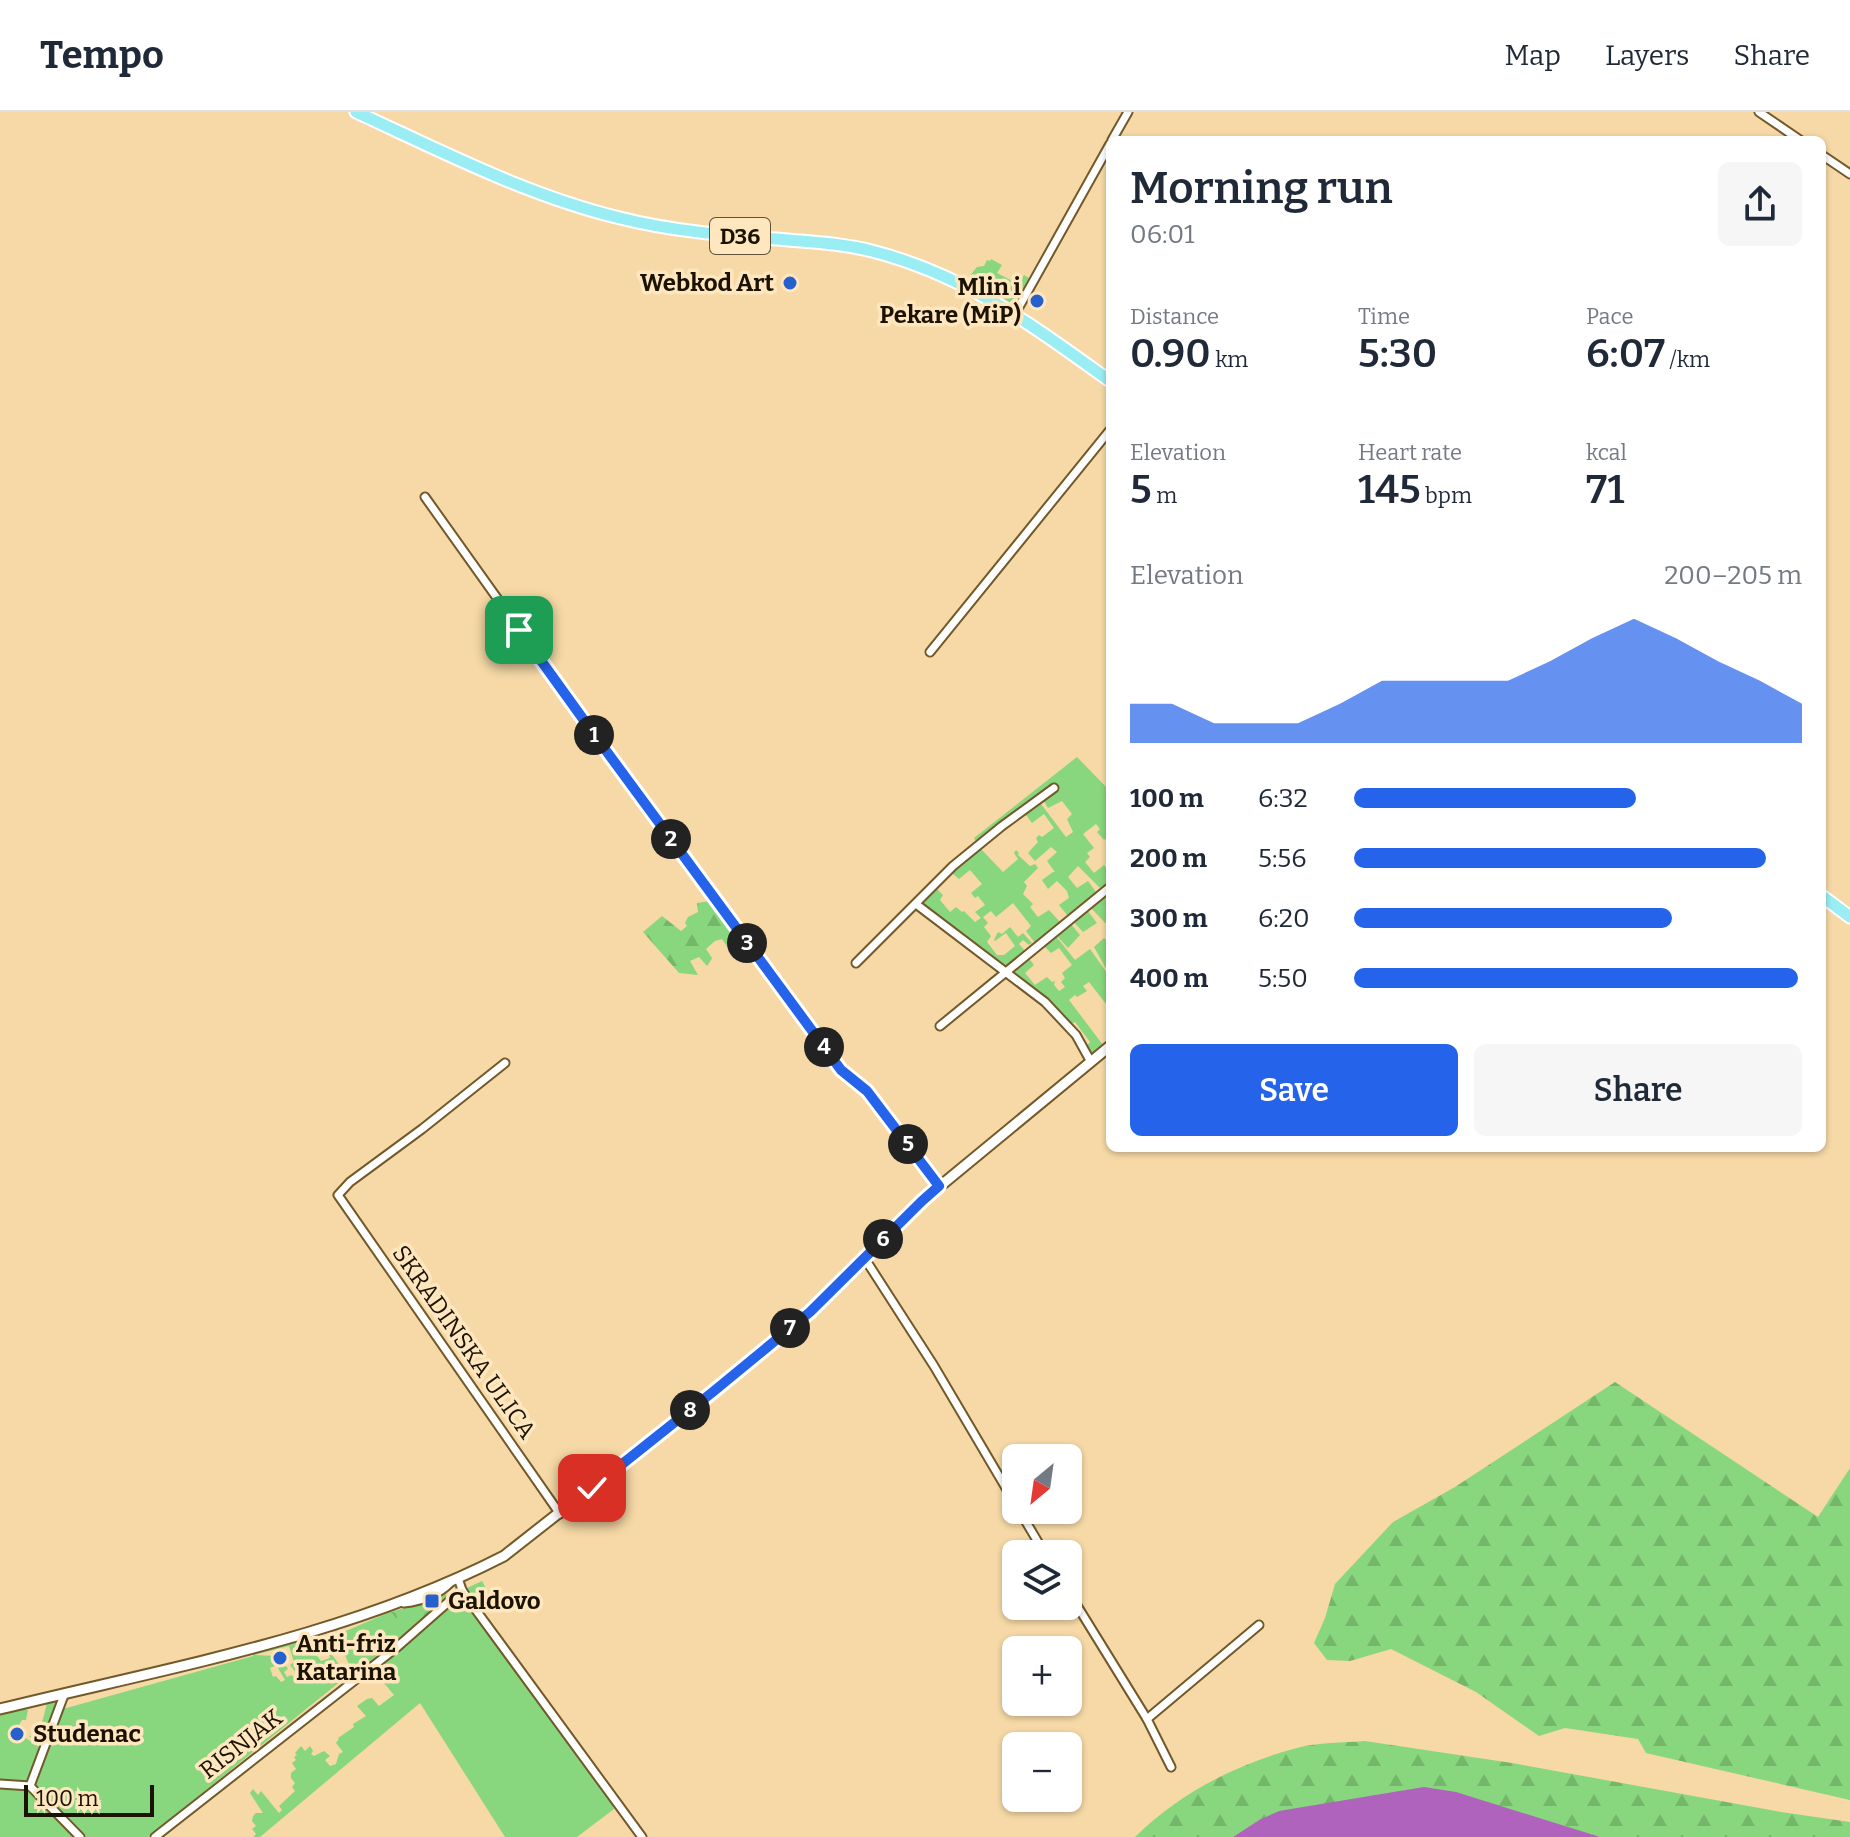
<!DOCTYPE html>
<meta charset="utf-8">
<style>
body{margin:0;font-family:Bitter,serif;background:#f6f6f7;color:#1f2937;height:100vh;display:flex;flex-direction:column;font-size:30px;white-space:nowrap}
*{box-sizing:border-box;margin:0}
p{font-size:26px;color:#747a83}
.icon{flex:none;width:44px;height:44px;fill:none;stroke:currentColor;stroke-width:2;stroke-linecap:round;stroke-linejoin:round}
.map{position:relative;flex:1;overflow:hidden}
.drawer{position:absolute;left:1106px;top:24px;width:720px;height:1016px;display:flex;flex-direction:column;background:#fff;border-radius:12px;box-shadow:0 2px 6px #0004}
.drawer>*{flex:none}
.needle{width:52px;rotate:209deg}
.tools{position:absolute;left:1002px;top:1332px;display:grid;gap:16px}
.tools a{display:grid;place-items:center;width:80px;height:80px;border-radius:12px;background:#fff;box-shadow:0 2px 6px #0004;font-size:40px}
.scale{position:absolute;left:24px;bottom:20px;width:130px;box-sizing:border-box;padding-left:8px;border:4px solid #1c1201;border-top:0;font-size:22px;line-height:28px;white-space:nowrap;color:#1c1201;-webkit-text-stroke:6px #fee7bf;paint-order:stroke}
.pin{position:absolute;display:grid;place-items:center;width:68px;height:68px;color:#fff;margin:-34px;border-radius:16px;box-shadow:0 4px 12px #0006}
.km{position:absolute;width:40px;height:40px;margin:-20px;border-radius:50%;background:#222;color:#fff;font-size:22px;line-height:40px;text-align:center}
.round{display:grid;place-items:center;flex:none;width:84px;height:84px;border-radius:12px;background:#f6f6f7}
.head{display:flex;align-items:center;justify-content:space-between;height:136px;padding:0 24px}
h1{font-size:44px;font-weight:600;line-height:60px}
.metrics{display:grid;grid-template-columns:repeat(3,1fr);gap:12px;height:136px;padding:8px 24px}
.metrics div{display:grid;align-content:center}
.metrics b{font-size:40px;font-weight:600}
.metrics small{font-size:22px;font-weight:400}
.metrics p{font-size:22px}
.chart{height:224px;padding:16px 24px}
.chart p{display:flex;justify-content:space-between}
.chart svg{width:100%;height:144px;margin-top:8px;fill:#2563eb;opacity:.7}
.primary-button{display:flex;gap:16px;margin-top:auto;padding:16px 24px}
.primary-button a{flex:1;height:92px;border-radius:12px;background:#2563eb;color:#fff;font-size:32px;font-weight:600;line-height:92px;text-align:center}
.primary-button a+a{background:#f6f6f7;color:#1f2937}
ul{padding:0 24px;list-style:none;font-size:26px}
li{display:grid;grid-template-columns:128px 96px 1fr;align-items:center;height:60px}
li i{height:20px;border-radius:10px;background:#2563eb}
header{display:flex;align-items:center;gap:48px;box-sizing:border-box;height:112px;padding:0 40px;background:#fff;border-bottom:2px solid #e0e1e3}
header strong{font-size:38px}
nav{display:flex;gap:44px;margin-inline-start:auto;font-size:28px}
.map>svg:first-child{display:block}
.grass{fill:#88d67d;fill-rule:evenodd}
.forest{fill:url(#forest-firs)}
.park{fill:url(#park-crowns)}
.water{fill:#af63bd}
.lines{fill:none;stroke-linecap:round;stroke-linejoin:round}
.minor-casing{stroke:#725929;stroke-width:11}
.secondary-casing{stroke:#725929;stroke-width:13}
.primary-casing{stroke:#fff;stroke-width:15}
.minor{stroke:#fff;stroke-width:7}
.secondary{stroke:#fff;stroke-width:9}
.primary{stroke:#9aeef3;stroke-width:11}
.route-casing{stroke:#fff;stroke-width:16}
.route{stroke:#2563eb;stroke-width:10}
.poi-dot{fill:#2660cd;stroke:#fee7bf;stroke-width:3}
.labels{text-anchor:middle;dominant-baseline:central;stroke-width:7;stroke-linejoin:round;paint-order:stroke}
.shield{fill:#fee7bf;stroke:#60523a;stroke-width:2}
.shield-label{font-size:22px;font-weight:bold;fill:#1c1201}
.poi-label{font-size:24px;font-weight:bold;fill:#1c1201;stroke:#fee7bf;text-anchor:start}
.street-label{font-size:24px;fill:#1c1201;stroke:#fee7bf}
</style>
<header>
<strong>Tempo</strong>
<nav><a>Map</a><a>Layers</a><a>Share</a></nav>
</header>
<div class="map">
<svg width="1850" height="1725" viewBox="0 0 1850 1725">
<defs>
<pattern id="forest-firs" width="22" height="20" patternUnits="userSpaceOnUse" patternTransform="scale(2)"><rect width="22" height="20" fill="#88d67d"/><path d="M5 1l3.5 6h-7zM16 11l3.5 6h-7z" fill="#75b76a"/></pattern>
<pattern id="park-crowns" width="20" height="18" patternUnits="userSpaceOnUse" patternTransform="scale(2)"><rect width="20" height="18" fill="#88d67d"/><path d="M2 6a3 3 0 1 1 6 0M12 15a3 3 0 1 1 6 0" fill="none" stroke="#75b76a"/></pattern>
</defs>
<rect width="100%" height="100%" fill="#f6d9a6"/>
<!-- grass -->
<g class="grass">
<path d="M 991,147 L 1002,153 L 997,161 L 1018,172 L 1024,163 L 1029,166 L 1023,177 L 1018,175 L 1016,176 L 1019,183 L 1011,191 L 968,166 L 977,155 L 984,154 L 987,148 L 990,149 Z"/>
<path d="M 1077,645 L 1110,679 L 1110,724 L 1104,728 L 1097,720 L 1100,717 L 1096,712 L 1083,722 L 1094,736 L 1087,741 L 1090,745 L 1085,750 L 1094,761 L 1104,753 L 1110,760 L 1110,769 L 1100,776 L 1078,754 L 1068,765 L 1077,776 L 1088,769 L 1096,780 L 1068,804 L 1059,793 L 1069,786 L 1067,779 L 1057,769 L 1048,777 L 1042,768 L 1053,760 L 1055,760 L 1047,749 L 1057,740 L 1051,735 L 1035,749 L 1028,741 L 1038,730 L 1036,726 L 1039,723 L 1042,725 L 1054,716 L 1044,702 L 1032,711 L 1026,703 L 1041,692 L 1066,725 L 1073,720 L 1067,707 L 1072,702 L 1062,689 L 1048,696 L 1044,689 L 1055,681 L 1052,676 L 977,731 L 974,726 Z"/>
<path d="M 981,737 L 1003,760 L 1018,747 L 1014,741 L 1016,738 L 1019,741 L 1018,743 L 1030,754 L 1035,752 L 1038,756 L 1024,770 L 1027,774 L 1023,782 L 1033,792 L 1030,795 L 1038,805 L 1049,798 L 1060,810 L 1035,831 L 1026,819 L 1031,814 L 1013,791 L 996,805 L 991,799 L 983,805 L 988,811 L 984,815 L 991,824 L 987,830 L 997,843 L 1004,843 L 1015,834 L 1006,821 L 995,829 L 994,828 L 998,820 L 1002,822 L 1010,815 L 1018,825 L 1023,821 L 1032,831 L 1029,833 L 1023,828 L 1019,832 L 1025,839 L 1006,854 L 999,852 L 923,793 L 926,786 L 936,776 L 943,783 L 940,788 L 950,800 L 956,795 L 962,800 L 964,799 L 975,810 L 981,806 L 975,800 L 985,793 L 978,784 L 975,786 L 971,781 L 982,772 L 970,758 L 959,767 L 952,761 Z"/>
<path d="M 1105,781 L 1110,786 L 1110,820 L 1108,817 L 1109,815 L 1091,796 L 1091,793 Z"/>
<path d="M 1087,798 L 1097,811 L 1083,820 L 1073,809 Z"/>
<path d="M 1070,811 L 1080,823 L 1068,836 L 1056,823 Z"/>
<path d="M 1055,823 L 1075,848 L 1090,837 L 1110,865 L 1110,883 L 1106,887 L 1109,891 L 1106,892 L 1089,870 L 1083,874 L 1087,879 L 1077,885 L 1075,883 L 1069,888 L 1103,933 L 1095,941 L 1088,939 L 1085,936 L 1090,930 L 1075,910 L 1069,913 L 1014,861 L 1014,857 L 1028,845 L 1034,853 L 1025,861 L 1035,873 L 1047,865 L 1052,870 L 1055,869 L 1054,873 L 1059,879 L 1065,875 L 1061,870 L 1065,866 L 1062,861 L 1072,853 L 1059,836 L 1051,841 L 1043,833 Z"/>
<path d="M 1104,826 L 1108,830 L 1110,829 L 1110,864 L 1094,835 Z"/>
<path d="M 482,1469 L 487,1478 L 485,1480 L 487,1483 L 477,1494 L 467,1476 Z"/>
<path d="M 454,1480 C 441,1495 419,1507 408,1521 L 356,1563 L 352,1559 L 345,1543 L 348,1541 L 343,1524 L 330,1527 L 329,1524 L 346,1519 L 385,1502 Z"/>
<path d="M 461,1485 L 463,1485 L 611,1688 L 614,1697 L 577,1725 L 505,1725 L 420,1591 L 260,1725 L 253,1725 L 256,1722 L 252,1717 L 256,1714 L 252,1709 L 253,1704 L 256,1701 L 263,1701 L 250,1681 L 253,1677 L 258,1683 L 261,1679 L 279,1701 L 282,1698 L 279,1694 L 295,1679 L 292,1675 L 295,1671 L 291,1666 L 291,1661 L 296,1657 L 292,1651 L 296,1648 L 294,1645 L 297,1643 L 295,1641 L 301,1634 L 305,1639 L 310,1634 L 313,1639 L 311,1642 L 314,1644 L 324,1639 L 330,1644 L 325,1648 L 330,1654 L 336,1652 L 339,1642 L 343,1640 L 336,1631 L 339,1627 L 338,1626 L 354,1615 L 353,1612 L 366,1604 L 357,1594 L 367,1587 L 372,1586 L 379,1594 L 394,1583 L 384,1571 L 395,1562 L 388,1552 L 377,1560 L 375,1555 Z"/>
<path d="M 307,1526 L 308,1529 L 298,1531 L 303,1544 C 312,1542 316,1541 321,1549 L 330,1546 L 325,1528 L 328,1528 L 333,1544 L 347,1564 L 148,1725 L 86,1725 L 34,1671 L 63,1597 L 253,1544 L 254,1540 ZM 289,1534 L 294,1550 L 290,1553 L 297,1562 L 294,1565 L 291,1563 L 287,1565 L 284,1560 L 288,1557 L 286,1554 L 283,1555 L 282,1553 L 278,1556 L 285,1568 L 281,1570 L 276,1564 L 273,1565 L 270,1556 L 279,1552 L 277,1544 L 254,1543 Z"/>
<path d="M 54,1589 L 58,1594 L 42,1634 L 29,1624 L 37,1622 L 43,1607 L 47,1591 Z"/>
<path d="M 24,1597 L 28,1598 L 26,1608 L 22,1608 L 15,1619 L 41,1636 L 29,1671 L 0,1670 L 0,1601 Z"/>
<path d="M 0,1675 C 8,1676 18,1675 25,1678 C 41,1685 65,1712 78,1725 L 0,1725 Z"/>
</g>
<!-- forest -->
<g class="forest">
<path d="M 711,789 L 728,815 L 738,823 L 735,832 L 728,836 L 722,827 L 715,829 L 706,837 L 712,846 L 707,854 L 699,845 L 690,849 L 698,863 L 679,861 L 643,820 L 662,804 L 681,819 L 687,814 L 685,811 L 688,805 L 698,800 L 697,791 Z"/>
<path d="M 1615,1270 L 1818,1405 L 1850,1356 L 1850,1688 L 1646,1641 L 1638,1627 L 1565,1616 L 1539,1624 L 1476,1580 L 1391,1537 L 1350,1549 L 1327,1548 L 1314,1531 L 1325,1506 L 1335,1472 L 1393,1410 L 1455,1375 Z"/>
<path d="M 1365,1629 L 1512,1651 L 1781,1700 L 1850,1710 L 1850,1725 L 1600,1725 L 1573,1718 L 1259,1708 L 1233,1725 L 1135,1725 C 1180,1681 1236,1652 1297,1636 C 1318,1630 1343,1631 1365,1629 Z"/>
</g>
<!-- park -->
<path class="park" d="M 422,1491 L 430,1502 L 411,1518 L 409,1518 L 390,1501 Z"/>
<!-- water -->
<path class="water" d="M 1424,1675 L 1456,1680 L 1600,1725 L 1233,1725 L 1259,1708 L 1279,1699 Z"/>
<g class="lines">
<!-- minor casing -->
<g class="minor-casing">
<g id="minor">
<path d="M 1759,0 L 1800,28"/>
<path d="M 1112,28 L 1128,0"/>
<path d="M 1822,43 L 1850,62"/>
<path d="M 1015,202 L 1110,32"/>
<path d="M 425,385 L 596,625 L 841,958 L 867,979 L 939,1074"/>
<path d="M 930,540 L 1110,318"/>
<path d="M 916,792 L 1045,890 L 1076,923 L 1091,950"/>
<path d="M 856,851 L 953,754 L 1002,714 L 1054,676"/>
<path d="M 940,914 L 1110,775"/>
<path d="M 505,951 L 422,1017 L 350,1070 L 338,1083 L 560,1402"/>
<path d="M 863,1146 L 869,1153 L 934,1254 L 1016,1393"/>
<path d="M 1019,1398 L 1045,1442"/>
<path d="M 458,1466 L 462,1478 L 470,1490 L 642,1725"/>
<path d="M 1068,1479 L 1147,1607 L 1171,1655"/>
<path d="M 404,1491 C 421,1489 438,1483 450,1471"/>
<path d="M 1147,1607 L 1259,1513"/>
<path d="M 0,1672 L 30,1674"/>
<path d="M 30,1674 L 64,1583"/>
<path d="M 30,1674 L 80,1725"/>
<path d="M 155,1725 L 396,1536 L 462,1478"/>
</g>
</g>
<!-- secondary casing -->
<g class="secondary-casing">
<path id="secondary" d="M 0,1597 C 170,1555 346,1525 504,1444 L 714,1279 L 810,1200 L 922,1089 L 1110,934"/>
</g>
<!-- primary casing -->
<g class="primary-casing">
<g id="primary">
<path d="M 356,0 C 441,39 528,84 620,106 C 671,119 723,123 776,127 C 808,130 841,131 872,139 C 966,163 1033,214 1110,269"/>
<path d="M 1822,784 L 1850,805"/>
</g>
</g>
<!-- minor -->
<use href="#minor" class="minor"/>
<!-- secondary -->
<use href="#secondary" class="secondary"/>
<!-- primary -->
<use href="#primary" class="primary"/>
</g>
<g class="lines">
<!-- route casing -->
<g class="route-casing">
<path id="route" d="M 519,518 L 596,625 L 841,958 L 867,979 L 939,1074 L 922,1089 L 810,1200 L 714,1279 L 592,1376"/>
</g>
<!-- route -->
<use href="#route" class="route"/>
</g>
<!-- markers -->
<g class="poi-dot">
<circle cx="790" cy="171" r="8"/>
<circle cx="1037" cy="189" r="8"/>
<rect x="424" y="1481" width="16" height="16" rx="4"/>
<circle cx="280" cy="1546" r="8"/>
<circle cx="17" cy="1622" r="8"/>
</g>
<g class="labels">
<!-- shield labels -->
<rect class="shield" x="710" y="106" width="60" height="36" rx="6"/>
<g class="shield-label">
<text x="740" y="124">D36</text>
</g>
<!-- poi labels -->
<g class="poi-label">
<text x="774" y="171" text-anchor="end">Webkod Art</text>
<text x="1021" y="175" text-anchor="end">Mlin i<tspan x="1021" dy="28">Pekare (MiP)</tspan></text>
<text x="448" y="1489">Galdovo</text>
<text x="296" y="1532">Anti-friz<tspan x="296" dy="28">Katarina</tspan></text>
<text x="33" y="1622">Studenac</text>
</g>
<!-- street labels -->
<g class="street-label">
<text transform="translate(464 1230) rotate(55)">SKRADINSKA ULICA</text>
<text transform="translate(241 1632) rotate(-38)">RISNJAK</text>
</g>
</g>
</svg>
<div class="tools">
<a><svg class="needle" viewBox="-14 -14 28 28"><path d="M0-13l5 13h-10z" fill="#e53935"/><path d="M0 13l5-13h-10z" fill="#747a83"/></svg></a>
<a><svg class="icon" aria-label="layers" viewBox="0 0 24 24"><path d="M12 4l9 5-9 5-9-5zM3 14l9 5 9-5"/></svg></a>
<a>+</a>
<a>−</a>
</div>
<div class="scale">100 m</div>
<div class="pin" style="left:519px;top:518px;background:#1e9e55"><svg class="icon" aria-label="arrive" viewBox="0 0 24 24"><path d="M6 21V4h12l-3 4 3 4H6"/></svg></div>
<div class="pin" style="left:592px;top:1376px;background:#d93025"><svg class="icon" aria-label="check" viewBox="0 0 24 24"><path d="M5 12l5 5 9-10"/></svg></div>
<b class="km" style="left:594px;top:623px">1</b>
<b class="km" style="left:671px;top:727px">2</b>
<b class="km" style="left:747px;top:831px">3</b>
<b class="km" style="left:824px;top:935px">4</b>
<b class="km" style="left:908px;top:1032px">5</b>
<b class="km" style="left:883px;top:1127px">6</b>
<b class="km" style="left:790px;top:1216px">7</b>
<b class="km" style="left:690px;top:1298px">8</b>
<section class="drawer">
<div class="head"><div><h1>Morning run</h1><p>06:01</p></div><a class="round"><svg class="icon" aria-label="share" viewBox="0 0 24 24"><path d="M12 15V3M7 8l5-5 5 5M5 13v7h14v-7"/></svg></a></div>
<div class="metrics">
<div><p>Distance</p><b>0.90<small> km</small></b></div>
<div><p>Time</p><b>5:30</b></div>
<div><p>Pace</p><b>6:07<small> /km</small></b></div>
</div>
<div class="metrics">
<div><p>Elevation</p><b>5<small> m</small></b></div>
<div><p>Heart rate</p><b>145<small> bpm</small></b></div>
<div><p>kcal</p><b>71</b></div>
</div>
<div class="chart"><p><span>Elevation</span>200–205 m</p>
<svg viewBox="0 0 160 44" preserveAspectRatio="none"><path d="M0 44V32L10 32L20 38L30 38L40 38L50 32L60 25L70 25L80 25L90 25L100 19L110 12L120 6L130 12L140 19L150 25L160 32V44z"/></svg>
</div>
<ul>
<li><b>100 m</b>6:32<i style="width:63%"></i></li>
<li><b>200 m</b>5:56<i style="width:92%"></i></li>
<li><b>300 m</b>6:20<i style="width:71%"></i></li>
<li><b>400 m</b>5:50<i style="width:99%"></i></li>
</ul>
<div class="primary-button"><a>Save</a><a>Share</a></div>
</section>
</div>
